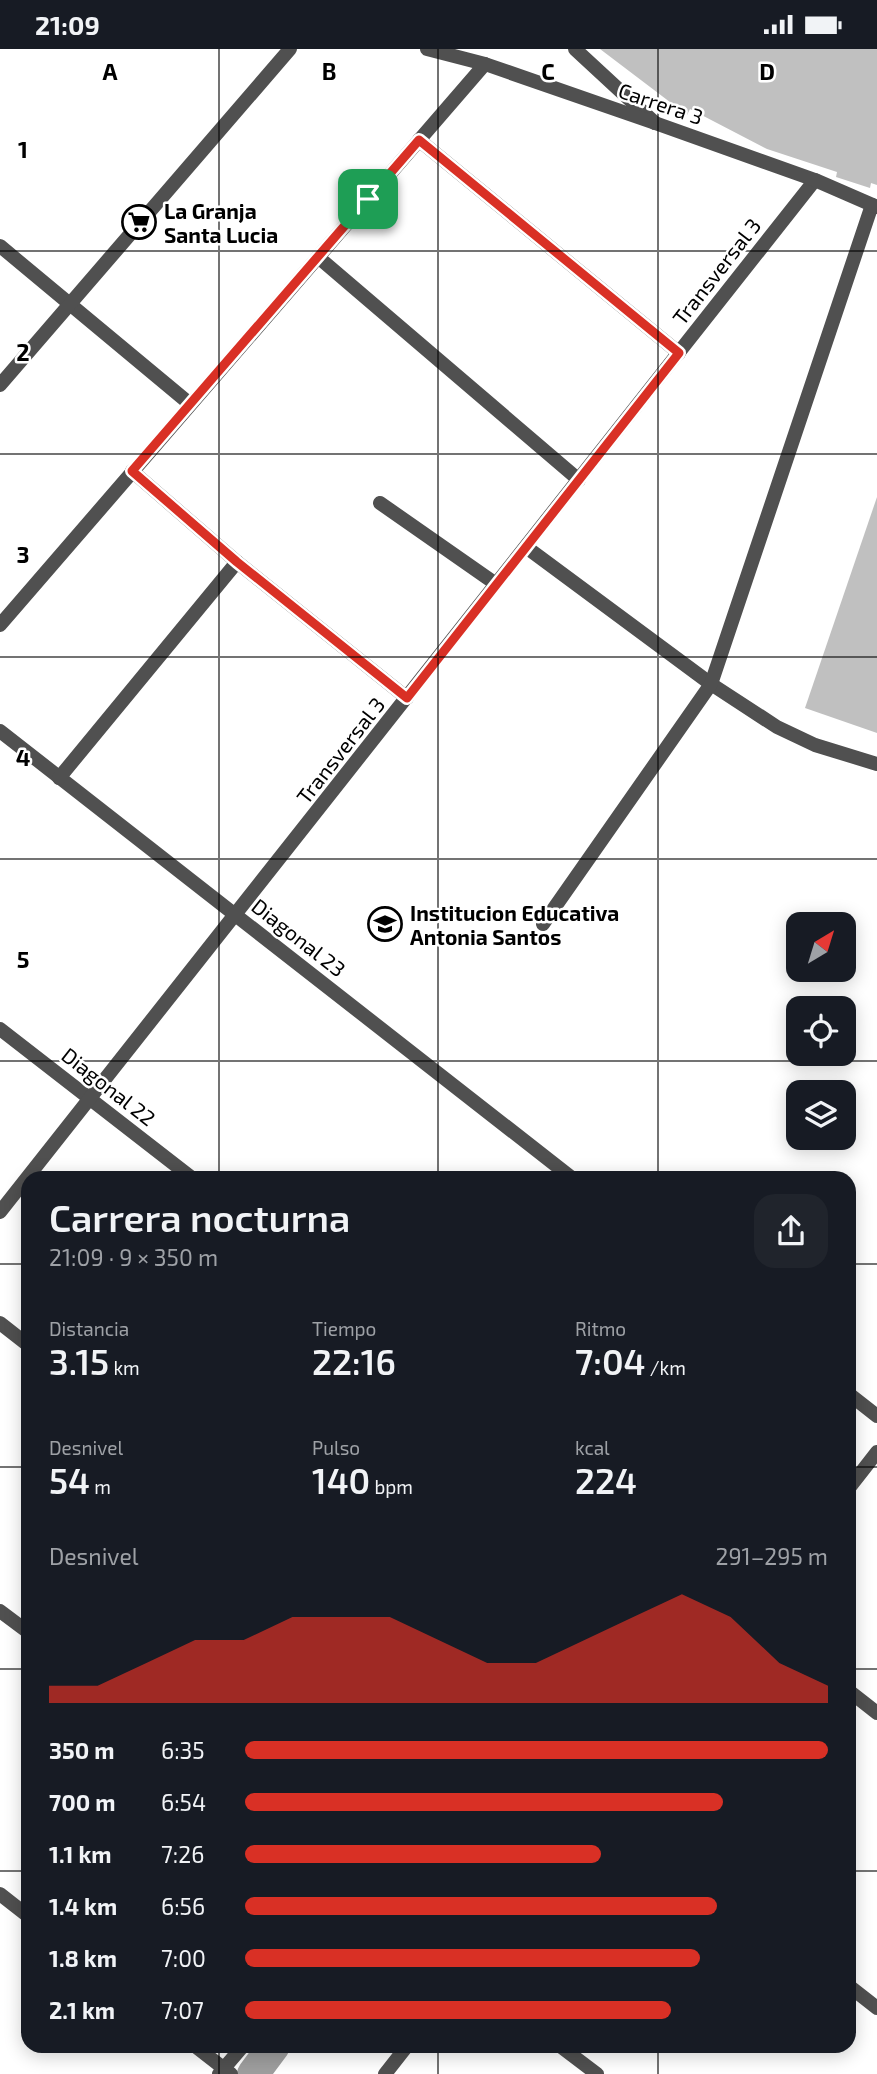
<!DOCTYPE html>
<html lang="es">
<meta charset="utf-8">
<style>
body{margin:0;font-family:"Exo 2",sans-serif;background:#20242c;color:#f1f3f6;height:100vh;display:flex;flex-direction:column;font-size:26px;white-space:nowrap}
*{box-sizing:border-box;margin:0}
p{font-size:23px;color:#9ea1a6}
.icon{flex:none;width:38px;height:38px;fill:none;stroke:currentColor;stroke-width:2;stroke-linecap:round;stroke-linejoin:round}
.map{position:relative;flex:1;overflow:hidden}
.side{position:absolute;left:21px;top:1122px;width:835px;height:882px;display:flex;flex-direction:column;background:#171b24;border-radius:21px;box-shadow:0 4px 18px #0003}
.side>*{flex:none}
.needle{width:46px;rotate:38deg}
.tools{position:absolute;left:786px;top:863px;display:grid;gap:14px}
.tools a{display:grid;place-items:center;width:70px;height:70px;border-radius:14px;background:#171b24;box-shadow:0 4px 18px #0003;font-size:35px}
.pin{position:absolute;display:grid;place-items:center;width:60px;height:60px;color:#fff;margin:-30px;border-radius:14px;box-shadow:0 4px 10px #0006}
.round{display:grid;place-items:center;flex:none;width:74px;height:74px;border-radius:21px;background:#20242c}
.head{display:flex;align-items:center;justify-content:space-between;height:119px;padding:0 28px}
h1{font-size:38px;font-weight:600;line-height:52px}
.stats{display:grid;grid-template-columns:repeat(3,1fr);gap:10px;height:119px;padding:7px 28px}
.stats div{display:grid;align-content:center}
.stats b{font-size:35px;font-weight:600}
.stats small{font-size:19px;font-weight:400}
.stats p{font-size:19px}
.chart{height:196px;padding:14px 28px}
.chart p{display:flex;justify-content:space-between}
.chart svg{width:100%;height:126px;margin-top:7px;fill:#d93025;opacity:.7}
ul{padding:0 28px;list-style:none;font-size:23px}
li{display:grid;grid-template-columns:112px 84px 1fr;align-items:center;height:52px}
li i{height:18px;border-radius:9px;background:#d93025}
.status{display:flex;justify-content:space-between;align-items:center;height:49px;padding:0 35px;background:#171b24;direction:ltr}
.status svg{height:19px;fill:currentColor}
.map>svg:first-child{display:block}
.lines{fill:none;stroke-linecap:round;stroke-linejoin:round}
.canal{stroke:#9e9e9e;stroke-width:32}
.building{fill:#c0c0c0}
.minor{stroke:#505050;stroke-width:14}
.tertiary{stroke:#505050;stroke-width:14}
.route-casing{stroke:#fff;stroke-width:14}
.route{stroke:#d93025;stroke-width:9}
.grid{fill:none;stroke:#000;stroke-width:2;stroke-opacity:0.55}
.labels{text-anchor:middle;dominant-baseline:central;stroke-width:5;stroke-linejoin:round;paint-order:stroke}
.street-label{font-size:21px;fill:#000;stroke:#fff}
.poi-label{font-size:21px;font-weight:bold;fill:#000;stroke:#fff;text-anchor:start}
.grid-label{font-size:23px;text-anchor:middle;font-weight:bold;fill:#000;stroke:#fff;stroke-width:5;stroke-linejoin:round;paint-order:stroke}
</style>
<div class="status"><b>21:09</b><svg viewBox="0 0 49 12"><path d="M0 12V9h3v3zM5 12V6h3v6zM10 12V3h3v9zM15 12V0h3v12zM26 1h20v11H26zM47 4h2v5h-2z"/></svg></div>
<div class="map">
<svg width="877" height="2025" viewBox="0 0 877 2025">
<rect width="100%" height="100%" fill="#fff"/>
<g class="lines">
<!-- canal -->
<path class="canal" d="M 253,2025 L 274,1997"/>
</g>
<!-- building -->
<g class="building">
<path d="M 600,0 L 877,0 L 877,136 L 871,134 L 870,139 L 836,128 L 837,123 L 767,100 L 690,60 L 687,66 Z"/>
<path d="M 877,448 L 877,684 L 805,659 Z"/>
</g>
<g class="lines">
<!-- minor -->
<g class="minor">
<path d="M 575,0 L 655,74"/>
<path d="M 419,91 L 679,304"/>
<path d="M 0,197 L 190,355"/>
<path d="M 318,208 L 579,431"/>
<path d="M 0,336 L 290,0"/>
<path d="M 132,422 L 237,513 L 407,649"/>
<path d="M 380,454 L 496,535"/>
<path d="M 526,498 L 711,635 L 777,678 L 815,696 L 877,715"/>
<path d="M 0,576 L 485,15"/>
<path d="M 0,682 L 572,1129"/>
<path d="M 59,729 L 237,513"/>
<path d="M 543,875 L 711,635 L 872,156"/>
<path d="M 0,980 L 192,1129"/>
<path d="M 0,1163 L 815,131"/>
<path d="M 0,1274 L 28,1296"/>
<path d="M 849,1345 L 877,1367"/>
<path d="M 849,1439 L 877,1403"/>
<path d="M 0,1562 L 28,1583"/>
<path d="M 849,1642 L 877,1664"/>
<path d="M 0,1845 L 28,1867"/>
<path d="M 849,1937 L 877,1959"/>
<path d="M 195,1997 L 231,2025"/>
<path d="M 560,1997 L 597,2025"/>
<path d="M 219,2025 L 243,1997"/>
<path d="M 385,2025 L 407,1997"/>
</g>
<!-- tertiary -->
<path class="tertiary" d="M 427,0 L 485,15 L 655,74 L 815,131 L 877,158"/>
</g>
<g class="lines">
<!-- route casing -->
<g class="route-casing">
<path id="route" d="M 419,91 L 679,304 L 407,649 L 237,513 L 132,422 Z"/>
</g>
<!-- route -->
<use href="#route" class="route"/>
</g>
<!-- grid -->
<path class="grid" d="M 219,0 L 219,1129M 438,0 L 438,1129M 658,0 L 658,1129M 0,202 L 877,202M 0,405 L 877,405M 0,608 L 877,608M 0,810 L 877,810M 0,1012 L 877,1012M 0,1215 L 28,1215M 849,1215 L 877,1215M 0,1418 L 28,1418M 849,1418 L 877,1418M 0,1620 L 28,1620M 849,1620 L 877,1620M 0,1822 L 28,1822M 849,1822 L 877,1822M 219,1997 L 219,2025M 438,1997 L 438,2025M 658,1997 L 658,2025"/>
<!-- icons -->
<defs>
<g id="supermarket-ring" transform="scale(1.75)"><circle r="9.5" fill="#fff" stroke="#000" stroke-width="1.5"/><path d="M-6-5.5h2.5l.6 2H6L4.5 2H-2.5L-4.4-4H-6ZM-1.5 3.2a1.3 1.3 0 1 0 .1 0ZM3 3.2a1.3 1.3 0 1 0 .1 0Z" fill="#000"/></g>
<g id="school-ring" transform="scale(1.75)"><circle r="9.5" fill="#fff" stroke="#000" stroke-width="1.5"/><path d="M0-5L7-2L0 1L-7-2ZM-4 1L0 2.5L4 1V4Q0 6-4 4Z" fill="#000"/></g>
</defs>
<g fill-rule="evenodd">
<use href="#supermarket-ring" x="139" y="173"/>
<use href="#school-ring" x="385" y="875"/>
</g>
<g class="labels">
<!-- street labels -->
<g class="street-label">
<text transform="translate(661 54) rotate(19)">Carrera 3</text>
<text transform="translate(716 222) rotate(-52)">Transversal 3</text>
<text transform="translate(340 701) rotate(-52)">Transversal 3</text>
<text transform="translate(299 888) rotate(38)">Diagonal 23</text>
<text transform="translate(109 1037) rotate(38)">Diagonal 22</text>
</g>
<!-- poi labels -->
<g class="poi-label">
<text x="164" y="161">La Granja<tspan x="164" dy="24">Santa Lucia</tspan></text>
<text x="410" y="863">Institucion Educativa<tspan x="410" dy="24">Antonia Santos</tspan></text>
</g>
</g>
<g class="grid-label">
<text x="110" y="31">A</text>
<text x="329" y="31">B</text>
<text x="548" y="31">C</text>
<text x="767" y="31">D</text>
<text x="23" y="109">1</text>
<text x="23" y="312">2</text>
<text x="23" y="514">3</text>
<text x="23" y="717">4</text>
<text x="23" y="919">5</text>
</g>
</svg>
<div class="tools">
<a><svg class="needle" viewBox="-14 -14 28 28"><path d="M0-13l5 13h-10z" fill="#e53935"/><path d="M0 13l5-13h-10z" fill="#9ea1a6"/></svg></a>
<a><svg class="icon" aria-label="locate" viewBox="0 0 24 24"><circle cx="12" cy="12" r="6"/><path d="M12 2v4M12 18v4M2 12h4M18 12h4"/></svg></a>
<a><svg class="icon" aria-label="layers" viewBox="0 0 24 24"><path d="M12 4l9 5-9 5-9-5zM3 14l9 5 9-5"/></svg></a>
</div>
<div class="pin" style="left:368px;top:150px;background:#1e9e55"><svg class="icon" aria-label="arrive" viewBox="0 0 24 24"><path d="M6 21V4h12l-3 4 3 4H6"/></svg></div>
<section class="side">
<div class="head"><div><h1>Carrera nocturna</h1><p>21:09 · 9 × 350 m</p></div><a class="round"><svg class="icon" aria-label="share" viewBox="0 0 24 24"><path d="M12 15V3M7 8l5-5 5 5M5 13v7h14v-7"/></svg></a></div>
<div class="stats">
<div><p>Distancia</p><b>3.15<small> km</small></b></div>
<div><p>Tiempo</p><b>22:16</b></div>
<div><p>Ritmo</p><b>7:04<small> /km</small></b></div>
</div>
<div class="stats">
<div><p>Desnivel</p><b>54<small> m</small></b></div>
<div><p>Pulso</p><b>140<small> bpm</small></b></div>
<div><p>kcal</p><b>224</b></div>
</div>
<div class="chart"><p><span>Desnivel</span>291–295 m</p>
<svg viewBox="0 0 160 44" preserveAspectRatio="none"><path d="M0 44V38L10 38L20 30L30 22L40 22L50 14L60 14L70 14L80 22L90 30L100 30L110 22L120 14L130 6L140 14L150 30L160 38V44z"/></svg>
</div>
<ul>
<li><b>350 m</b>6:35<i style="width:100%"></i></li>
<li><b>700 m</b>6:54<i style="width:82%"></i></li>
<li><b>1.1 km</b>7:26<i style="width:61%"></i></li>
<li><b>1.4 km</b>6:56<i style="width:81%"></i></li>
<li><b>1.8 km</b>7:00<i style="width:78%"></i></li>
<li><b>2.1 km</b>7:07<i style="width:73%"></i></li>
</ul>
</section>
</div>
